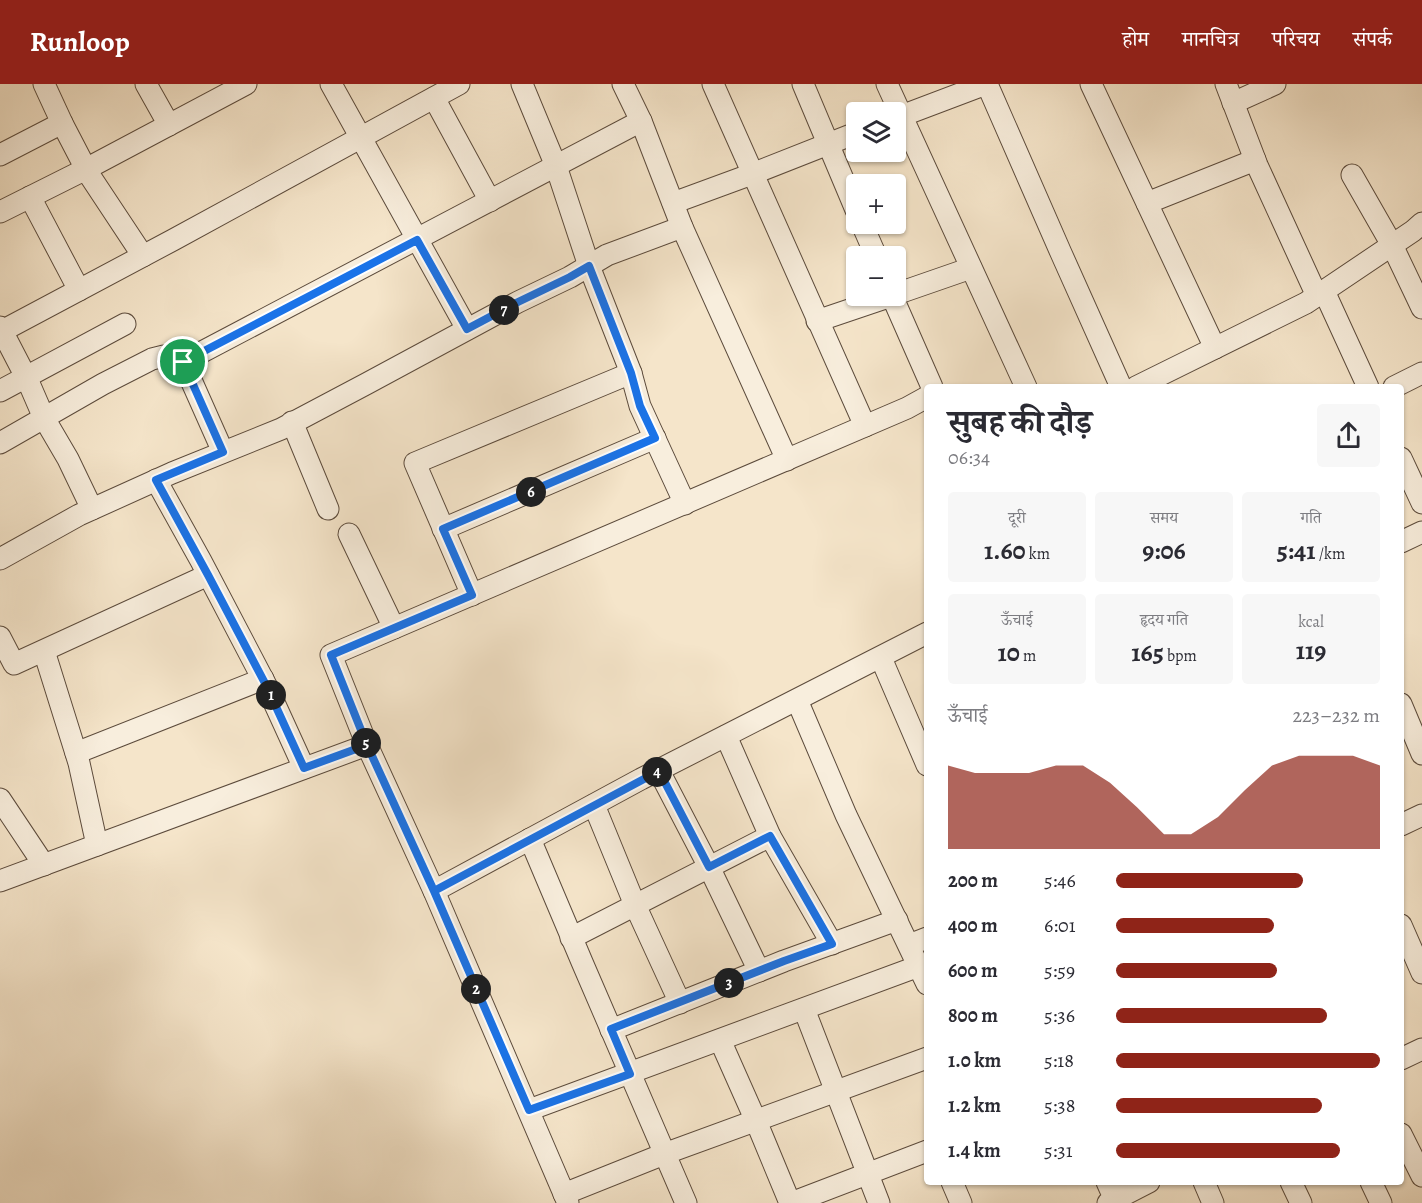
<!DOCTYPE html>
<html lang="hi">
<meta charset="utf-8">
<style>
body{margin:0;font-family:Alegreya,"Noto Serif Devanagari",serif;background:#f7f7f7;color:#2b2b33;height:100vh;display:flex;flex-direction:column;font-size:22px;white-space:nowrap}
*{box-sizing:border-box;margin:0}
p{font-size:20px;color:#7c7c81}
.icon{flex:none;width:33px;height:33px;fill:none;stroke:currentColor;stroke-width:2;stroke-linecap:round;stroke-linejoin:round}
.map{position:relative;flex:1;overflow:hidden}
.sheet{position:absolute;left:924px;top:300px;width:480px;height:801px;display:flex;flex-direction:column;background:#fff;border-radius:6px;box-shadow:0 2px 4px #0004}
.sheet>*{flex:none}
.controls{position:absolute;left:846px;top:18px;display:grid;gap:12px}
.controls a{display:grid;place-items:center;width:60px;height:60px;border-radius:6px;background:#fff;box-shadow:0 2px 4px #0004;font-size:30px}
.pin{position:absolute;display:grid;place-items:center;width:51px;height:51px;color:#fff;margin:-26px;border:3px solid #fff;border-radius:50%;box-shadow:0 2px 6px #0007}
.km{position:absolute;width:30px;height:30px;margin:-15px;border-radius:50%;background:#222;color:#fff;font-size:16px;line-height:30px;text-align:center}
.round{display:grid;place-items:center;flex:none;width:63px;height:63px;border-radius:6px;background:#f7f7f7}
.summary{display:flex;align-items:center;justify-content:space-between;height:102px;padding:0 24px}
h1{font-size:33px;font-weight:700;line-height:45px}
.metrics{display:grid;grid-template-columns:repeat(3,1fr);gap:9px;height:102px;padding:6px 24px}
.metrics div{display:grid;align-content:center;border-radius:6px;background:#f7f7f7;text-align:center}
.metrics b{font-size:26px;font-weight:700}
.metrics small{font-size:16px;font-weight:400}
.metrics p{font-size:16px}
.chart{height:168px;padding:12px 24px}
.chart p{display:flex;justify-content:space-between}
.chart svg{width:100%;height:108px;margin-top:6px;fill:#8f2418;opacity:.7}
ul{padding:0 24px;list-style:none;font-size:20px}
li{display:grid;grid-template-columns:96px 72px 1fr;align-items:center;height:45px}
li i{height:15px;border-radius:8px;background:#8f2418}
header{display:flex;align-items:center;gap:36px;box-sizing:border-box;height:84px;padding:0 30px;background:#8f2418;color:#fff}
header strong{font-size:28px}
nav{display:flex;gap:33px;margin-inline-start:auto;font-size:21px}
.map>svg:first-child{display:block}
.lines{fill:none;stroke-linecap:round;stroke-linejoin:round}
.minor-casing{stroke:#5c4b3c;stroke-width:23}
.minor{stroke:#f8eedd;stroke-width:21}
.route-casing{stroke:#fff;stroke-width:12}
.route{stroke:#1a73e8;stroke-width:8}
</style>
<header>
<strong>Runloop</strong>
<nav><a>होम</a><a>मानचित्र</a><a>परिचय</a><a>संपर्क</a></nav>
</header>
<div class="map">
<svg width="1422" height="1119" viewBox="0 0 1422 1119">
<rect width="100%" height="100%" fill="#f5e5ca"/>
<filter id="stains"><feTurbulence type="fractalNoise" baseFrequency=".00333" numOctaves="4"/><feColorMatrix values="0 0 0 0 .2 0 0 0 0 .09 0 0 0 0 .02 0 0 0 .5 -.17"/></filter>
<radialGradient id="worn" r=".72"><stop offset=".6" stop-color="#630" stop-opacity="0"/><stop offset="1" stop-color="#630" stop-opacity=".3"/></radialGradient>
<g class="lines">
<!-- minor casing -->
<g class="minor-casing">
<g id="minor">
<path d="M 44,0 L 62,39 L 88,89 L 143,172"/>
<path d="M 146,0 L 169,41"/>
<path d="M 331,0 L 467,245"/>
<path d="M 522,0 L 556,82 L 589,182 L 631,289 L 640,322 L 685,420"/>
<path d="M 623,0 L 641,37 L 682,143 L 787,376"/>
<path d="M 713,0 L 865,342"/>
<path d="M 803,0 L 856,126"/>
<path d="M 887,0 L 1026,303"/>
<path d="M 987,0 L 1061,169 L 1121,303"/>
<path d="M 1091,0 L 1215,264"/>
<path d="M 1226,0 L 1257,81 L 1317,212"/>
<path d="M 434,14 L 490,117"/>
<path d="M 1233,19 L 1275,0"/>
<path d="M 896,34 L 986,0"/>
<path d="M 0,71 L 62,39"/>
<path d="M 1352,91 L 1392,161 L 1422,224"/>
<path d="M 30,113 L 79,206"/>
<path d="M 673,119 L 752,90 L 856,49"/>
<path d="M 1147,119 L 1255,76"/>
<path d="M 0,128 L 86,85 L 246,0"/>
<path d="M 862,140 L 876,172"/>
<path d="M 1324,207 L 1368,303"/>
<path d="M 896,210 L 971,184"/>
<path d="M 892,212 L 932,303"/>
<path d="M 817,237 L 891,212"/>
<path d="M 0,243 L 28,297 L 44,334 L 68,375 L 92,425"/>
<path d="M 2,247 L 173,156 L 459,0"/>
<path d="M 1136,303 L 1306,219 L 1413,147 L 1422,139"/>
<path d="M 1394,303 L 1422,289"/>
<path d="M 0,307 L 125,240"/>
<path d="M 292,338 L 328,425"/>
<path d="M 0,359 L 103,300 L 152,275 L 164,272 L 173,273 L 183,278"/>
<path d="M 223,368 L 183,278 L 641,37"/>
<path d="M 1401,374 L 1422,419"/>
<path d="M 156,396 L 201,477 L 267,603 L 304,684"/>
<path d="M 443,445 L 655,354"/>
<path d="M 349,450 L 394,544"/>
<path d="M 1401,458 L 1422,448"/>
<path d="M 0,475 L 79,431 L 172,389 L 281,345 L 366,300 L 518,218 L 570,193 L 607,171 L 682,143"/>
<path d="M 472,511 L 415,379 L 631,289"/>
<path d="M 0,553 L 14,580 L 208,491"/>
<path d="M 44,567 L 79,679 L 97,761"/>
<path d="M 881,574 L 927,681"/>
<path d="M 797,616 L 846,731 L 927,900"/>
<path d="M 1401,620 L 1422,670"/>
<path d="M 726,652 L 770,752 L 832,860"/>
<path d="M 367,661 L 331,571 L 907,324 L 927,313"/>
<path d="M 76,669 L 263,595"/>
<path d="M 659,687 L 709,783 L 759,887"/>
<path d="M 0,715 L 44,781"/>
<path d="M 594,721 L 635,821 L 680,919"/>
<path d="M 1401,741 L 1422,731"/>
<path d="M 530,755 L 582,878 L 686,1119"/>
<path d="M 0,797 L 367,661 L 434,807 L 568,1119"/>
<path d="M 434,807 L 641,695 L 927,549"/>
<path d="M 1401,841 L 1422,889"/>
<path d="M 571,854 L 770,752"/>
<path d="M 909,861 L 927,854"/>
<path d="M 804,925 L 879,1119"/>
<path d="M 611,946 L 784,877 L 897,836"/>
<path d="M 720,956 L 756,1037 L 790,1119"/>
<path d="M 1401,975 L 1422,965"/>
<path d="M 529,1026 L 919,882"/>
<path d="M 1401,1050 L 1422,1092"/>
<path d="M 952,1098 L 961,1119"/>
<path d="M 1107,1098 L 1115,1116"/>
<path d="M 1204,1098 L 1213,1119"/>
<path d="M 1291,1098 L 1301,1119"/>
<path d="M 1371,1098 L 1381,1119"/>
<path d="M 564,1110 L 664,1070 L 927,974"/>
<path d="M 791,1119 L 927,1067"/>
<path d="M 1108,1119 L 1149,1098"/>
</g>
</g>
<!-- minor -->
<use href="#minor" class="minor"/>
</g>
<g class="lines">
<!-- route casing -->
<g class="route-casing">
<path id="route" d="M 183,278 L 223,368 L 156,396 L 208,491 L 267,603 L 304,684 L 367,661 L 434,807 L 529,1026 L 630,990 L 611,945 L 784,877 L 832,860 L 770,752 L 709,783 L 659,687 L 434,807 L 367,661 L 331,571 L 472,511 L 443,445 L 655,354 L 640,322 L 631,289 L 589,182 L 570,193 L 518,218 L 467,245 L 417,156 L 183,278"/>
</g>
<!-- route -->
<use href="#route" class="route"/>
</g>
<rect width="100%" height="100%" filter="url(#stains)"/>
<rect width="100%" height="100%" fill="url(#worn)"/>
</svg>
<div class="controls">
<a><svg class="icon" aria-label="layers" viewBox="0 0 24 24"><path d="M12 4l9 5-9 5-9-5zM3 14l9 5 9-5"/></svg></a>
<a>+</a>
<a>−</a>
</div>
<div class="pin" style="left:183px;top:278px;background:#1e9e55"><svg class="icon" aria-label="arrive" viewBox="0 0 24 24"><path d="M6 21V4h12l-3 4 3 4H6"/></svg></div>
<b class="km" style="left:271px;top:611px">1</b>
<b class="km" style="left:476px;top:905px">2</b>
<b class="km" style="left:729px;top:899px">3</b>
<b class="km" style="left:657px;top:688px">4</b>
<b class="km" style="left:366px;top:659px">5</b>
<b class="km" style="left:531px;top:408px">6</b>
<b class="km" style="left:504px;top:226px">7</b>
<section class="sheet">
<div class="summary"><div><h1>सुबह की दौड़</h1><p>06:34</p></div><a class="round"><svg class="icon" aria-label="share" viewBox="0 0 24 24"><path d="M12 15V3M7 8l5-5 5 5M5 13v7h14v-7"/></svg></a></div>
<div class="metrics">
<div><p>दूरी</p><b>1.60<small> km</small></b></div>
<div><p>समय</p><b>9:06</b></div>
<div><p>गति</p><b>5:41<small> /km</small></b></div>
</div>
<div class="metrics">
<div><p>ऊँचाई</p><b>10<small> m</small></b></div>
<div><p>हृदय गति</p><b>165<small> bpm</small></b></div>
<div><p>kcal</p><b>119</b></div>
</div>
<div class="chart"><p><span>ऊँचाई</span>223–232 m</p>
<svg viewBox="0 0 160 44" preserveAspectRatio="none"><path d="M0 44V10L10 13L20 13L30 13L40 10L50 10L60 17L70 27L80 38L90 38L100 31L110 20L120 10L130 6L140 6L150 6L160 10V44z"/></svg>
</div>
<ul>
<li><b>200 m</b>5:46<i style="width:71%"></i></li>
<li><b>400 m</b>6:01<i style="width:60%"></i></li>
<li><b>600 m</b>5:59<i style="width:61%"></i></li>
<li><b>800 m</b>5:36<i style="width:80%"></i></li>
<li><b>1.0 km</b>5:18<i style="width:100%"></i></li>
<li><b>1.2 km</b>5:38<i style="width:78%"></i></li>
<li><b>1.4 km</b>5:31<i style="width:85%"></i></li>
</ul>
</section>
</div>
